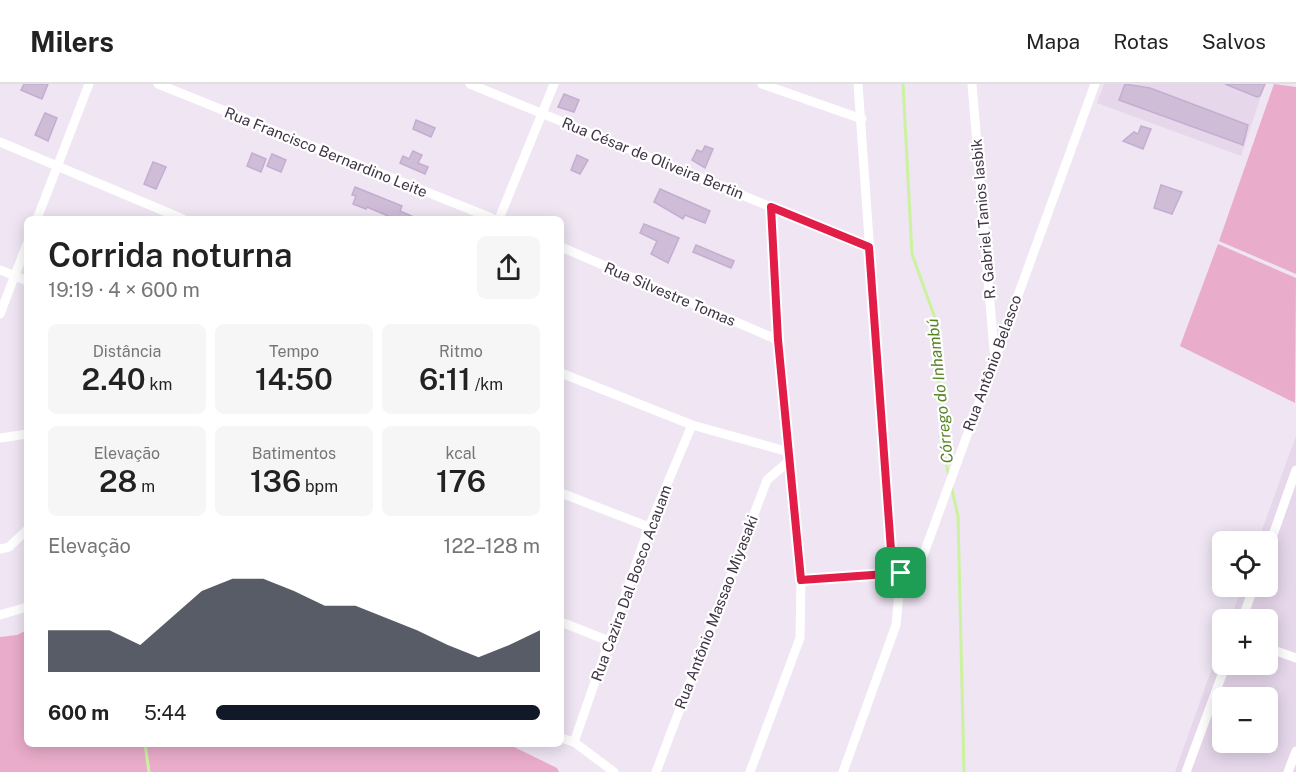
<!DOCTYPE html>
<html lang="pt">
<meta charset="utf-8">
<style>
body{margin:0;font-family:"Public Sans",sans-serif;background:#f6f6f6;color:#222;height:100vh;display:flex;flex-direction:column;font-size:22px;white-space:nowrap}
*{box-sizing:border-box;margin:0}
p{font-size:20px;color:#767676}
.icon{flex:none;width:33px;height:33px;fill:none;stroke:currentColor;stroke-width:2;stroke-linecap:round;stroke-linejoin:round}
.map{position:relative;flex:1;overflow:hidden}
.drawer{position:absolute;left:24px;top:132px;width:540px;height:531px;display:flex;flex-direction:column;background:#fff;border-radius:9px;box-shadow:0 3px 15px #0003}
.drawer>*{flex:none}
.controls{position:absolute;left:1212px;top:447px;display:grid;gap:12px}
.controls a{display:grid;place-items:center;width:66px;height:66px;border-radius:9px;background:#fff;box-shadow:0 3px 15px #0003;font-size:30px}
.pin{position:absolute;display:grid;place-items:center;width:51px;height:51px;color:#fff;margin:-26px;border-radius:12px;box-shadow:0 3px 9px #0006}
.round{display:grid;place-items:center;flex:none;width:63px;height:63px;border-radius:9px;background:#f6f6f6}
.summary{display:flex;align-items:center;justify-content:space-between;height:102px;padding:0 24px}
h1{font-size:33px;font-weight:600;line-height:45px}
.metrics{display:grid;grid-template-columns:repeat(3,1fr);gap:9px;height:102px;padding:6px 24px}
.metrics div{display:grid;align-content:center;border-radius:9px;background:#f6f6f6;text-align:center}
.metrics b{font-size:30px;font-weight:600}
.metrics small{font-size:16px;font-weight:400}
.metrics p{font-size:16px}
.chart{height:168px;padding:12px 24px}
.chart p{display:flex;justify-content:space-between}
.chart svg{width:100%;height:108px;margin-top:6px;fill:#111827;opacity:.7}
ul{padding:0 24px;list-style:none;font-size:20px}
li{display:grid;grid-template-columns:96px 72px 1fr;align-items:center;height:45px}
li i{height:15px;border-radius:8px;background:#111827}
header{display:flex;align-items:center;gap:36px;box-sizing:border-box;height:84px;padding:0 30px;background:#fff;border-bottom:2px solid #e0e0e0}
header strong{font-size:28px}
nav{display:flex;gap:33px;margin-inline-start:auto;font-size:21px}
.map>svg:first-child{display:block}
.residential{fill:#e6d7eb;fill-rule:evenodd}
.green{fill:#e9acca}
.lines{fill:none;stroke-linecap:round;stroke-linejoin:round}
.stream{stroke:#cbf29f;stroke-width:3}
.building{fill:#cfbdd8;stroke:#c4add0;stroke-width:1.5}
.minor{stroke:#fff;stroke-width:9}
.route-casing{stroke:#fff;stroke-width:12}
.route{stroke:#e11d48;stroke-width:8}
.labels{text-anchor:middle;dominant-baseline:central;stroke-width:4.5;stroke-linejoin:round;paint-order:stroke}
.street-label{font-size:15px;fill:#403445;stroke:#fff}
.water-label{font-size:16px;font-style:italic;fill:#558323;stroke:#fff}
</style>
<header>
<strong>Milers</strong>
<nav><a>Mapa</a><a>Rotas</a><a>Salvos</a></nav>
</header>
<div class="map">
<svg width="1296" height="688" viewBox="0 0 1296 688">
<rect width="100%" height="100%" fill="#efe5f3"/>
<!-- residential -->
<g class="residential">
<path d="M 1104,0 L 1265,0 L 1241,72 L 1097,19 Z"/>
<path d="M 1296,352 L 1296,688 L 1175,688 L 1222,556 L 1222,580 L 1268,580 L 1268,536 L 1230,535 L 1242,503 L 1268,502 L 1268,458 L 1258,457 ZM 1222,614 L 1268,614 L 1268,658 L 1222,658 Z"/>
</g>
<!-- green -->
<g class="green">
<path d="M 1274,0 L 1296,3 L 1296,190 L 1219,157 Z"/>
<path d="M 1218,160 L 1296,194 L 1295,319 L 1180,262 Z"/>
<path d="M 27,546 L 27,660 L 508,660 L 557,684 L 559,688 L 0,688 L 0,553 L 17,551 Z"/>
</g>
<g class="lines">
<!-- stream -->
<g class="stream">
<path d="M 903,0 L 912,170 L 935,234 L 943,365 L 949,392"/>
<path d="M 951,401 L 958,432 L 964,688"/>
<path d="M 145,660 L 149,688"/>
</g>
</g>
<!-- building -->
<g class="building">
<path d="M 24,0 L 48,0 L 42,15 L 21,6 Z"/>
<path d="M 1125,0 L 1150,4 L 1248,41 L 1243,61 L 1119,16 Z"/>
<path d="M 1225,0 L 1265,0 L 1260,12 L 1257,13 Z"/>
<path d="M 564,10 L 579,16 L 574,28 L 558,23 Z"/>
<path d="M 45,29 L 57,34 L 48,57 L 35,51 Z"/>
<path d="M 416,36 L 435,44 L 431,53 L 413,45 Z"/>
<path d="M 1141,42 L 1151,45 L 1143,65 L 1123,57 L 1134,48 L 1138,50 Z"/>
<path d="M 705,62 L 713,65 L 705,84 L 692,76 L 697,66 L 702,68 Z"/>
<path d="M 413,67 L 422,71 L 418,79 L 428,83 L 425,90 L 400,79 L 403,72 L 409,75 Z"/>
<path d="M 252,69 L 266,75 L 261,88 L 247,82 Z"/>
<path d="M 272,70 L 286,76 L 281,88 L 267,82 Z"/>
<path d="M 577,71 L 588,76 L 580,90 L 571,86 Z"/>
<path d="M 153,78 L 166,83 L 156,105 L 144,100 Z"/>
<path d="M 1161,101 L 1182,108 L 1172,130 L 1154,124 Z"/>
<path d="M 355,103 L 402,122 L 400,127 L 418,135 L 395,135 L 367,123 L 366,125 L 353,120 L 356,112 L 352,111 Z"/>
<path d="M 660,105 L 710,127 L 705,139 L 685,131 L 683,135 L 654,118 Z"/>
<path d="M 644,140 L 679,154 L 668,179 L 651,170 L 657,157 L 640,149 Z"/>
<path d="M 696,161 L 734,177 L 731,184 L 693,168 Z"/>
</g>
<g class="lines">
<!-- minor -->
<g class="minor">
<path d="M 158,0 L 494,135"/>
<path d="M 470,0 L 869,163"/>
<path d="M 762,0 L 862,35"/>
<path d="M 972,0 L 994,267"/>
<path d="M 0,58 L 183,135"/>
<path d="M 37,135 L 89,0"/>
<path d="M 499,135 L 554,0"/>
<path d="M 561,163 L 778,256"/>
<path d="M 0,186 L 27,197"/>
<path d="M 0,230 L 27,160"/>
<path d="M 561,289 L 692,341 L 789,368"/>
<path d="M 0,354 L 27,350"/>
<path d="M 561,409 L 649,443"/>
<path d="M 0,465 L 9,463 L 27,446"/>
<path d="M 1268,465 L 1296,386"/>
<path d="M 801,496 L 901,489 L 891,466 L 858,0"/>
<path d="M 0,531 L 27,523"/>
<path d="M 1242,536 L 1254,502"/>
<path d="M 561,538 L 609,557"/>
<path d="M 1268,564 L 1296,574"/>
<path d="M 561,654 L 574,658 L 614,688"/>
<path d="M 574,658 L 649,443 L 692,341"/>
<path d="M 656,688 L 767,396 L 789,377"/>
<path d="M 750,688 L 800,554 L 801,496 L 778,256 L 771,123"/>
<path d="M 843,688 L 896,541 L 901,489 L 923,472 L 1095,0"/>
<path d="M 1186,688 L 1226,580"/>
<path d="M 1288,688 L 1296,667"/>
</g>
</g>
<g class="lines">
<!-- route casing -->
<g class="route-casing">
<path id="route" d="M 771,123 L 869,163 L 891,466 L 901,489 L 801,496 L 778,256 Z"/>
</g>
<!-- route -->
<use href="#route" class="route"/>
</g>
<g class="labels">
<!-- street labels -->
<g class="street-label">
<text transform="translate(326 68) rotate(22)">Rua Francisco Bernardino Leite</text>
<text transform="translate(653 74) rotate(22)">Rua César de Oliveira Bertin</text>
<text transform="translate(983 135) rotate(-95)">R. Gabriel Tanios Iasbik</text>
<text transform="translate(670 210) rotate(23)">Rua Silvestre Tomas</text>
<text transform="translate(992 279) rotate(-70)">Rua Antônio Belasco</text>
<text transform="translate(631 499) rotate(-70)">Rua Cazira Dal Bosco Acauam</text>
<text transform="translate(716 528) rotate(-69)">Rua Antônio Massao Miyasaki</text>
</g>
<!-- water labels -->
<g class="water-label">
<text transform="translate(940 307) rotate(-96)">Córrego do Inhambú</text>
</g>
</g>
</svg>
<div class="controls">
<a><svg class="icon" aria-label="locate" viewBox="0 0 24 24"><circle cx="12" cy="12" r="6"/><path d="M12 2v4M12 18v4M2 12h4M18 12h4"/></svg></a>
<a>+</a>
<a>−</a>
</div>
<div class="pin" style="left:901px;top:489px;background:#1e9e55"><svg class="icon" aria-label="arrive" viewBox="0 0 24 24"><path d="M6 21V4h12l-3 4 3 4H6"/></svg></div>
<section class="drawer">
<div class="summary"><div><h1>Corrida noturna</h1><p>19:19 · 4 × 600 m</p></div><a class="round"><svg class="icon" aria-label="share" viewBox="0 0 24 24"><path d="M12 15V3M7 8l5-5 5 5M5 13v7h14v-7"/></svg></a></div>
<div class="metrics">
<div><p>Distância</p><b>2.40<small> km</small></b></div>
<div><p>Tempo</p><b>14:50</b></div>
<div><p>Ritmo</p><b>6:11<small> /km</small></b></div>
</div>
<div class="metrics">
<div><p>Elevação</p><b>28<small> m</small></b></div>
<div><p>Batimentos</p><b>136<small> bpm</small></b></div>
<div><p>kcal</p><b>176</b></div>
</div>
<div class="chart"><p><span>Elevação</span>122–128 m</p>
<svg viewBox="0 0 160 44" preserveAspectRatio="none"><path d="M0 44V27L10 27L20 27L30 33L40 22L50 11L60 6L70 6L80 11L90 17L100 17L110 22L120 27L130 33L140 38L150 33L160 27V44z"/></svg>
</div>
<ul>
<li><b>600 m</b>5:44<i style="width:100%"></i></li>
</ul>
</section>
</div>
